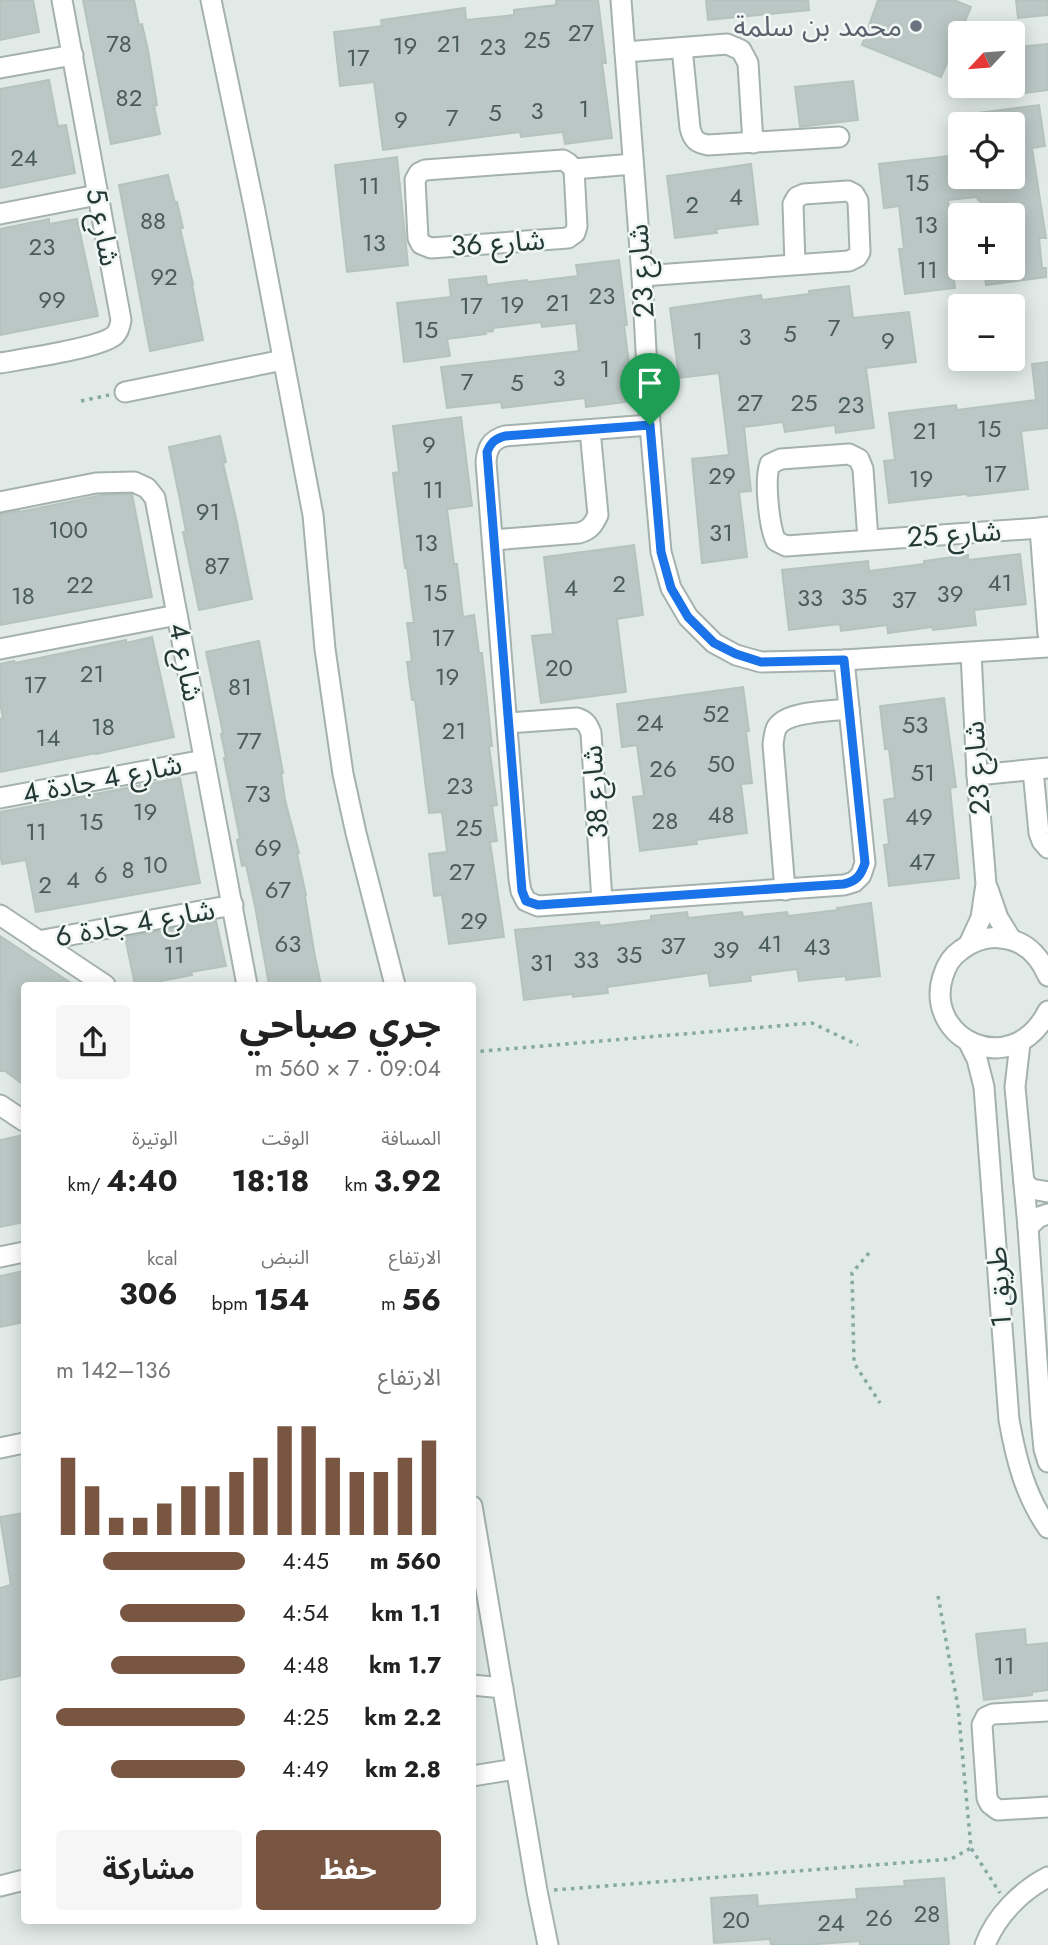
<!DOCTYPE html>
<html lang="ar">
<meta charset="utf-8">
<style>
body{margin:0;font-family:Jost,"Noto Sans Arabic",sans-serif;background:#f6f6f6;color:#222;direction:rtl;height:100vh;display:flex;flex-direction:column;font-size:26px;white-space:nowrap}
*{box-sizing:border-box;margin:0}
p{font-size:23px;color:#767676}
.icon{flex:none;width:38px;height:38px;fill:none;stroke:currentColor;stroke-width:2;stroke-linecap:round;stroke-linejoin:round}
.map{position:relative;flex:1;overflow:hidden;direction:ltr}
.panel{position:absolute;left:21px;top:982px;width:455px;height:942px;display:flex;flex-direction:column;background:#fff;border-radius:7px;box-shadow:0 4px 18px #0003;direction:rtl}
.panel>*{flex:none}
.needle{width:46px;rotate:244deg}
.buttons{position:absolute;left:948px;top:21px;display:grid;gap:14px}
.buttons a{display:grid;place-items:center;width:77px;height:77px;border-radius:7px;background:#fff;box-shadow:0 4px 18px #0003;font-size:35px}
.pin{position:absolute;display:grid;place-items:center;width:60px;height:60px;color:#fff;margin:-72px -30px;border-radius:50% 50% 50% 0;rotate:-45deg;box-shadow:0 0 7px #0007}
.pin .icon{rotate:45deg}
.round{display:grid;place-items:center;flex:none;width:74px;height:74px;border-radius:7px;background:#f6f6f6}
.overview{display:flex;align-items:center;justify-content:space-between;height:119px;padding:0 35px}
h1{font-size:38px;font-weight:700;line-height:52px}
.stats{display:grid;grid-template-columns:repeat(3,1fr);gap:10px;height:119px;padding:7px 35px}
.stats div{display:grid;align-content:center}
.stats b{font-size:30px;font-weight:700}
.stats small{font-size:19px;font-weight:400}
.stats p{font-size:19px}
.chart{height:196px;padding:14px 35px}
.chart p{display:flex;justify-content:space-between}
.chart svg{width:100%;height:126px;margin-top:7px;stroke:#785642;stroke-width:6}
.button{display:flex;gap:14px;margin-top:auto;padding:14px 35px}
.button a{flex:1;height:80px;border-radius:7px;background:#785642;color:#fff;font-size:28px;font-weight:700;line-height:80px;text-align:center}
.button a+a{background:#f6f6f6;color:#222}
ul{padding:0 35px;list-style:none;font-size:23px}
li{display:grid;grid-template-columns:112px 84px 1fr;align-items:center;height:52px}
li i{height:18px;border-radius:9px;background:#785642}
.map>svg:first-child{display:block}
.building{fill:#bac7c4;stroke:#b5c3bf;stroke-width:2}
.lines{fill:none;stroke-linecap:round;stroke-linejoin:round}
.minor-casing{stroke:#a5b1ae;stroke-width:23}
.path{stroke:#86aaa3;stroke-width:3.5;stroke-dasharray:3.5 5;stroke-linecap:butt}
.minor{stroke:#fff;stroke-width:19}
.route-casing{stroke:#fff;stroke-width:14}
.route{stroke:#1a73e8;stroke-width:9}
.worship-dot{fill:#6b7280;stroke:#f1f7f5;stroke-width:2.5}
.labels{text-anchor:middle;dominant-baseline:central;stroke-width:5;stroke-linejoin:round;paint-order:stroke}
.number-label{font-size:24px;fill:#4a5c5a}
.worship-label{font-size:28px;fill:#5b616d;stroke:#f1f7f5;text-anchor:end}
.street-label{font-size:28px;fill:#243936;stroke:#f1f7f5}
</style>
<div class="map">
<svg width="1048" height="1945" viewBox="0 0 1048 1945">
<rect width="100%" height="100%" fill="#e1eae7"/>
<!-- building -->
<g class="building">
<path d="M 0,0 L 33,0 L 39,32 L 0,40 Z"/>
<path d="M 83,0 L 134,0 L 139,25 L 142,24 L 148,50 L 157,105 L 154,106 L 160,134 L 111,144 Z"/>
<path d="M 556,0 L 598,0 L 606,63 L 602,63 L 612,138 L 565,144 L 563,132 L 521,137 L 520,132 L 383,150 L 374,82 L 340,86 L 334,32 L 382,26 L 381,20 L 465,8 L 466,20 L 514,15 L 514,10 L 556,5 Z"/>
<path d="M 706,0 L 808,0 L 809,10 L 708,20 Z"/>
<path d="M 878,0 L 954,0 L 971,7 L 941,77 L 862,45 Z"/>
<path d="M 1016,0 L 1048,0 L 1048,15 L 1018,18 Z"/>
<path d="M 1048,44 L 1048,90 L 1025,93 L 1019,47 Z"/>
<path d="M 49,80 L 58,126 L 66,125 L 75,173 L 0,188 L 0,89 Z"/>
<path d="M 853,81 L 858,120 L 800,127 L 795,87 Z"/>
<path d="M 1039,105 L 1045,146 L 1032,148 L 1046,238 L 1039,238 L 1042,268 L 1046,268 L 1046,277 L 986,285 L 984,268 L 1013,268 L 1013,215 L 982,215 L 980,199 L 978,200 L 977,197 L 948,200 L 953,240 L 949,241 L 955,288 L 905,294 L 899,249 L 904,249 L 899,206 L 884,208 L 879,164 L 949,156 L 952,177 L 1013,177 L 1013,124 L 962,124 L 961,115 Z"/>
<path d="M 397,157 L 408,265 L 347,272 L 335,165 Z"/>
<path d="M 751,164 L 758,224 L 716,229 L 717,233 L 675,238 L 667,176 Z"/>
<path d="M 168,175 L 175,203 L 177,202 L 183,228 L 180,228 L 193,284 L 192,284 L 203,340 L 150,351 L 119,185 Z"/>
<path d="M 49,219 L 49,224 L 77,219 L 98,316 L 0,335 L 0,229 Z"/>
<path d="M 619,260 L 627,325 L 624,325 L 634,401 L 586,407 L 585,398 L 502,408 L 501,402 L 447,408 L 441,367 L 579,351 L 576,323 L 542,327 L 541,322 L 493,328 L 493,331 L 485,332 L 486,334 L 447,339 L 450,356 L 404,362 L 397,303 L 451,297 L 449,280 L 486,276 L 487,285 L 527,280 L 528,282 L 578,276 L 576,265 Z"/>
<path d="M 849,286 L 853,318 L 909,312 L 916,362 L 866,368 L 874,428 L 836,433 L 835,425 L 785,432 L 783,422 L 744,427 L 751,491 L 739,492 L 747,557 L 702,563 L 692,459 L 729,455 L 719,373 L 679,378 L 670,308 L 761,295 L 762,300 L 809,294 L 809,291 Z"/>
<path d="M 1048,362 L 1048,428 L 1021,431 L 1028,489 L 968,496 L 967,494 L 889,503 L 884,461 L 895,460 L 889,413 L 956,405 L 957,410 L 1036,400 L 1032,364 Z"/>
<path d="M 461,417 L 472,506 L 447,509 L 454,564 L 457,564 L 463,617 L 474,615 L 479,653 L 482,653 L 492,746 L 489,746 L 497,805 L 492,806 L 497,841 L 490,842 L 504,937 L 449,944 L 442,895 L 434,896 L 429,854 L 447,852 L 442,812 L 429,813 L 415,700 L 412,700 L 407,662 L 412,661 L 407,623 L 414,623 L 407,568 L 405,568 L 393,473 L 399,472 L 393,426 Z"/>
<path d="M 220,436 L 226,462 L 223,463 L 236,518 L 252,599 L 199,610 L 183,532 L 186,532 L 181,505 L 169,447 Z"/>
<path d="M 132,494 L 152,597 L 0,625 L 0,514 L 19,511 L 19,512 L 102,495 Z"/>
<path d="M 634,545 L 643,615 L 617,619 L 626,692 L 541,703 L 532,636 L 553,634 L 544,557 Z"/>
<path d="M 1020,554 L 1026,604 L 974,610 L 976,625 L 933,630 L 932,627 L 888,633 L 887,625 L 841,631 L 840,624 L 789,630 L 782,570 L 868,561 L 869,571 L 924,564 L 924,561 L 968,555 L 968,560 Z"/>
<path d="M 152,637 L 174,737 L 96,754 L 96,753 L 0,772 L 0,719 L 3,718 L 0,703 L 0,664 L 14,661 L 15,663 L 126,640 L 126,643 Z"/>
<path d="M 259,641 L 283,773 L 281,773 L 285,800 L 299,853 L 297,854 L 306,895 L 305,896 L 314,951 L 321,985 L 269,985 L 255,906 L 246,865 L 242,866 L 237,840 L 240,839 L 224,758 L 226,758 L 221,734 L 223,733 L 206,652 Z"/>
<path d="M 743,687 L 749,731 L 746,731 L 752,783 L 741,784 L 747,833 L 696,840 L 697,844 L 640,851 L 633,797 L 644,796 L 637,745 L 622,747 L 617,704 Z"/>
<path d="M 944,698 L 956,787 L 950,788 L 959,878 L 889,886 L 884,845 L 889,844 L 884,800 L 895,798 L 889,749 L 885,749 L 880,706 Z"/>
<path d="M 180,778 L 200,883 L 36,912 L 26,860 L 2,864 L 0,853 L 0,812 Z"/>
<path d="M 871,903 L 880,976 L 846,980 L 846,976 L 799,981 L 797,969 L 750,975 L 751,981 L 710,986 L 708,973 L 607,987 L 608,993 L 573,997 L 573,994 L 524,1000 L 515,930 L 599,922 L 600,926 L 651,920 L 651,916 L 687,912 L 688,918 L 742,912 L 743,917 L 787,912 L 788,916 L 838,910 L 837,908 Z"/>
<path d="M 216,921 L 226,966 L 191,972 L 192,975 L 161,981 L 161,983 L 135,985 L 125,937 Z"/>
<path d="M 0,936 L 74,985 L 24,985 L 24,1085 L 5,1071 L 0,1071 Z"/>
<path d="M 24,1135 L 24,1222 L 0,1227 L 0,1140 Z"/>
<path d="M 24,1271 L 24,1322 L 0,1327 L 0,1276 Z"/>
<path d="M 24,1513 L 24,1675 L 0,1680 L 0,1588 L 11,1585 L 0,1517 Z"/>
<path d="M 1025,1629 L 1026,1645 L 1048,1643 L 1048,1690 L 1032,1692 L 1032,1695 L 984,1700 L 976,1634 Z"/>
<path d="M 944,1878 L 949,1945 L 860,1945 L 860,1941 L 804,1945 L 771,1945 L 770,1939 L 714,1943 L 711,1898 L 757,1895 L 758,1906 L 857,1899 L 856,1889 L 905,1886 L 904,1881 Z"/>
</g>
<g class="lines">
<!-- minor casing -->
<g class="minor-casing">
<g id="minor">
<path d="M 211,0 L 255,211 L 313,515 L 325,649 L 343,774 L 356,833 L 395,985"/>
<path d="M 621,0 L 642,276 L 650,425 L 661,552 L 671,588 L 688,617 L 714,643 L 736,655 L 761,662 L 844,660 L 1048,647"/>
<path d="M 682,48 L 690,128 C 693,140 697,143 708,145 L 839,137"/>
<path d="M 625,52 L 727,44 L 741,50 L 748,63 L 753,143"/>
<path d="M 0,68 L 73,55"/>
<path d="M 563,160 L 568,163 L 574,169 L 577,226 L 575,233 L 568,238 L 431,248 L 421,244 L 418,238 L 415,180 L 419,173 L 425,170 Z"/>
<path d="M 574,169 L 633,164"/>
<path d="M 0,214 L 97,195"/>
<path d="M 642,276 L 849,261 L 857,257 L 860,252 L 858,201 L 854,194 L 848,191 L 804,194 L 797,197 L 793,204 L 795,265"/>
<path d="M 0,363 C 23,359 101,348 115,335 C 119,331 120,326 121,320 L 62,0"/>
<path d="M 125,392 L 283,360"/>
<path d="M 650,425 L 505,436 C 491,440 487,448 486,462 L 519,879 L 521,891 L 526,901 L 538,906 L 844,885 L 854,882 L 861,875 L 865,863 L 844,660"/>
<path d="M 0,502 L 96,483 L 134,482 L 147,488 L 155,498 L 247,985"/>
<path d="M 1040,528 L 1048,634"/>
<path d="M 493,540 L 579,533 C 590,530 593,525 598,515 L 590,430"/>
<path d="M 868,540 L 863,469 L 859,459 L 849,454 L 781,459 L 770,464 C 764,479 769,527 776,541 L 786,546 L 1040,528 L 1048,527"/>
<path d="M 0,649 L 177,615"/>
<path d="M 508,723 L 577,718 C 586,721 588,725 591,733 L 602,901"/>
<path d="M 1033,770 L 1039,833 L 1042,841 L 1048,848"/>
<path d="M 977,775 L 1048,768"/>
<path d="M 0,798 L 204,760"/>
<path d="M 988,889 L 998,918 L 1011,939"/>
<path d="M 785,890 L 773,744 C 774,739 774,732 777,727 C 787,711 831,711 849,709"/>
<path d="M 0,915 L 105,985"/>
<path d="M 38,941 L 233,905"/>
<path d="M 969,944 L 981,918 L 986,884 L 977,775 L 971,653"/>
<path d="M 1048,976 C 1039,955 1024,940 1001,938 C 986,936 973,941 961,950 C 952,956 946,966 943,976 C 923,1039 1012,1082 1048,1011"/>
<path d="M 968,1041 L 977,1059 L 984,1087 L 1009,1420 C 1016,1459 1025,1495 1048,1528"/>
<path d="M 1020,1043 L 1015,1087 L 1028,1227 L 1041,1418 L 1044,1449 L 1048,1462"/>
<path d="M 0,1105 L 24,1121"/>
<path d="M 1024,1182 L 1031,1189 L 1048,1192"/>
<path d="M 1028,1227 L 1039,1217 L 1048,1214"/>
<path d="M 0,1257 L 24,1252"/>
<path d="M 0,1448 L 24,1443"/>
<path d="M 472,1506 L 537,1891 L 548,1945"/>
<path d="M 472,1685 L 503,1688"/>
<path d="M 1048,1711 L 993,1714 L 986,1717 L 982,1725 L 987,1798 L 990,1804 L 998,1810 L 1048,1807"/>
<path d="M 472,1776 L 516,1769"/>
<path d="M 0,1886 L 24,1880"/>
<path d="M 985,1945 C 996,1916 1021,1891 1048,1877"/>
</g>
</g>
<!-- path -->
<g class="path">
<path d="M 81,401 L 109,395"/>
<path d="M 472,1052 L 812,1023 L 858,1045"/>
<path d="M 869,1253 L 852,1273 L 854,1363 L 880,1403"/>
<path d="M 938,1596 L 958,1707 L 971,1848 L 1000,1893"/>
<path d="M 554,1890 L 951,1859 L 971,1848"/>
</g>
<!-- minor -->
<use href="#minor" class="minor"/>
</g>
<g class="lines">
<!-- route casing -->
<g class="route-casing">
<path id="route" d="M 650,425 L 661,552 L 671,588 L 688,617 L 714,643 L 736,654 L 761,662 L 844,660 L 865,863 C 861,875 857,881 844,884 L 538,905 L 526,901 L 522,891 L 487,452 C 491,442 495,439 505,436 Z"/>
</g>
<!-- route -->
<use href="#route" class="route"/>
</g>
<!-- markers -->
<circle class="worship-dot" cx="916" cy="26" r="7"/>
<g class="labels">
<!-- number labels -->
<g class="number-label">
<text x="581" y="32">27</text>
<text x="537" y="39">25</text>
<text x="119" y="43">78</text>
<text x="449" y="43">21</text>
<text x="405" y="45">19</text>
<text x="493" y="46">23</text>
<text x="358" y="57">17</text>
<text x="129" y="97">82</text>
<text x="584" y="108">1</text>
<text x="537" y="110">3</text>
<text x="495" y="112">5</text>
<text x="452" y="117">7</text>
<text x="401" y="119">9</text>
<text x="24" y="157">24</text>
<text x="917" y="182">15</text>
<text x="369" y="185">11</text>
<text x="736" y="196">4</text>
<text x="692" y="204">2</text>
<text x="153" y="220">88</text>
<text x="926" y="224">13</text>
<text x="374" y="242">13</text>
<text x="42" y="246">23</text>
<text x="927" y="269">11</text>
<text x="164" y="276">92</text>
<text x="602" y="295">23</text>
<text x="52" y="299">99</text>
<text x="558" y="302">21</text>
<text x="512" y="304">19</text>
<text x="471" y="305">17</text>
<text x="834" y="327">7</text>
<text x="426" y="329">15</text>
<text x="790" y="333">5</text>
<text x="745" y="336">3</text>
<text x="698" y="340">1</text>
<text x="888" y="340">9</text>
<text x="605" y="368">1</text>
<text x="559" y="377">3</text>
<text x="467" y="381">7</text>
<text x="517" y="382">5</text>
<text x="750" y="402">27</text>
<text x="804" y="402">25</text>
<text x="851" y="404">23</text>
<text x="989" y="428">15</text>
<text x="925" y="430">21</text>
<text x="429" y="444">9</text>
<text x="995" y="473">17</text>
<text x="722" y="475">29</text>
<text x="921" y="478">19</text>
<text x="433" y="489">11</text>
<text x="208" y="511">91</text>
<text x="68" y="529">100</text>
<text x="721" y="532">31</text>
<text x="426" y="542">13</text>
<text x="217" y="565">87</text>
<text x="1000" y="582">41</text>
<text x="619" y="583">2</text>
<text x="80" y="584">22</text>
<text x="571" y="587">4</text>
<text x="435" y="592">15</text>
<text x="950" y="593">39</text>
<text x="23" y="595">18</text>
<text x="854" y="596">35</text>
<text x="810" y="597">33</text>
<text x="904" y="599">37</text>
<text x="443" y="637">17</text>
<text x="559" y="667">20</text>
<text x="92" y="673">21</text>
<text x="447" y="676">19</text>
<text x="35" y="684">17</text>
<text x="240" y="686">81</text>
<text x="716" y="713">52</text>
<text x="650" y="722">24</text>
<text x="915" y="724">53</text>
<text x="103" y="726">18</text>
<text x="454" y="730">21</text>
<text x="48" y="737">14</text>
<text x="249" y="740">77</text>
<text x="721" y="763">50</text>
<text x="663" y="768">26</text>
<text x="923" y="772">51</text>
<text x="460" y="785">23</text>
<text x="258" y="793">73</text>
<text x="145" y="811">19</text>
<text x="721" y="814">48</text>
<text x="919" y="816">49</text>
<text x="665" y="820">28</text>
<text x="91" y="821">15</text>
<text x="469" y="827">25</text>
<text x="36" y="831">11</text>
<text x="268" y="847">69</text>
<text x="922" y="861">47</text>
<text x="155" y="864">10</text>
<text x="128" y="869">8</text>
<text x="462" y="871">27</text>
<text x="101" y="874">6</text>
<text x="73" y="879">4</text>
<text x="45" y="884">2</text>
<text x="278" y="889">67</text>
<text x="474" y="920">29</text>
<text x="288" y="943">63</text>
<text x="770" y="943">41</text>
<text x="673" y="945">37</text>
<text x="817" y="946">43</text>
<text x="726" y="949">39</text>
<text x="174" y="954">11</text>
<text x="629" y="954">35</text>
<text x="586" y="959">33</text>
<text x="542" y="962">31</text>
<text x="1004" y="1665">11</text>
<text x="927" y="1913">28</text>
<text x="879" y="1917">26</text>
<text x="736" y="1919">20</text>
<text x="831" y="1922">24</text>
</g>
<!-- worship labels -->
<g class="worship-label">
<text x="902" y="26">محمد بن سلمة</text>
</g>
<!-- street labels -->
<g class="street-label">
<text transform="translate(103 227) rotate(79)">شارع 5</text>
<text transform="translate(498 243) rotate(-4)">شارع 36</text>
<text transform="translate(641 271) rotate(-94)">شارع 23</text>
<text transform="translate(954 534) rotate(-4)">شارع 25</text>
<text transform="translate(186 662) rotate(79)">شارع 4</text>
<text transform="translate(977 768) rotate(-94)">شارع 23</text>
<text transform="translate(102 779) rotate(-11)">شارع 4 جادة 4</text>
<text transform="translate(595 792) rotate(-94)">شارع 38</text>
<text transform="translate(135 923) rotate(-10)">شارع 4 جادة 6</text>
<text transform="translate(999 1287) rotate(-94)">طريق 1</text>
</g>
</g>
</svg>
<div class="buttons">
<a><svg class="needle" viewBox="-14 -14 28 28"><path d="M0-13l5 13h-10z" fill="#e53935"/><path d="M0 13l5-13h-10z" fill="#767676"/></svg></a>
<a><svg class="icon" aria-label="locate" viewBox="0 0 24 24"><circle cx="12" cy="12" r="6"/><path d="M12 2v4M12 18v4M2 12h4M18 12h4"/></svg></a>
<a>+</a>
<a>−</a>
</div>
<div class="pin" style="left:650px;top:425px;background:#1e9e55"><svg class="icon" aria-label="arrive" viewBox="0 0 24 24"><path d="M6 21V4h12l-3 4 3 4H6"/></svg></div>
<section class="panel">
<div class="overview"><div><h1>جري صباحي</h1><p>09:04 · 7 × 560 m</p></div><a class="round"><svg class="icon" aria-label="share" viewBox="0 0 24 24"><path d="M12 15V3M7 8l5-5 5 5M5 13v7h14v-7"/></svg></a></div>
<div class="stats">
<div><p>المسافة</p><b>3.92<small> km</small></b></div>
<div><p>الوقت</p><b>18:18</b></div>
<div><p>الوتيرة</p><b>4:40<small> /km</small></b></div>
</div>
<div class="stats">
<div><p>الارتفاع</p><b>56<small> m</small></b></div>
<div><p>النبض</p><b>154<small> bpm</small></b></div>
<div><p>kcal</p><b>306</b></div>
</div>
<div class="chart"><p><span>الارتفاع</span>136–142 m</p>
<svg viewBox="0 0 160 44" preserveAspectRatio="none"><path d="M5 44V17M15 44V27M25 44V38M35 44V38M45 44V33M55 44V27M65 44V27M75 44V22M85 44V17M95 44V6M105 44V6M115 44V17M125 44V22M135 44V22M145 44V17M155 44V11"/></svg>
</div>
<ul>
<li><b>560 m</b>4:45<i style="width:75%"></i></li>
<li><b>1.1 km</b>4:54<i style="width:66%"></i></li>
<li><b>1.7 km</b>4:48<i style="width:71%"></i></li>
<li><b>2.2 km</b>4:25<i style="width:100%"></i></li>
<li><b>2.8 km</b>4:49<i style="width:71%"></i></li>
</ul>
<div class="button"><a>حفظ</a><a>مشاركة</a></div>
</section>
</div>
